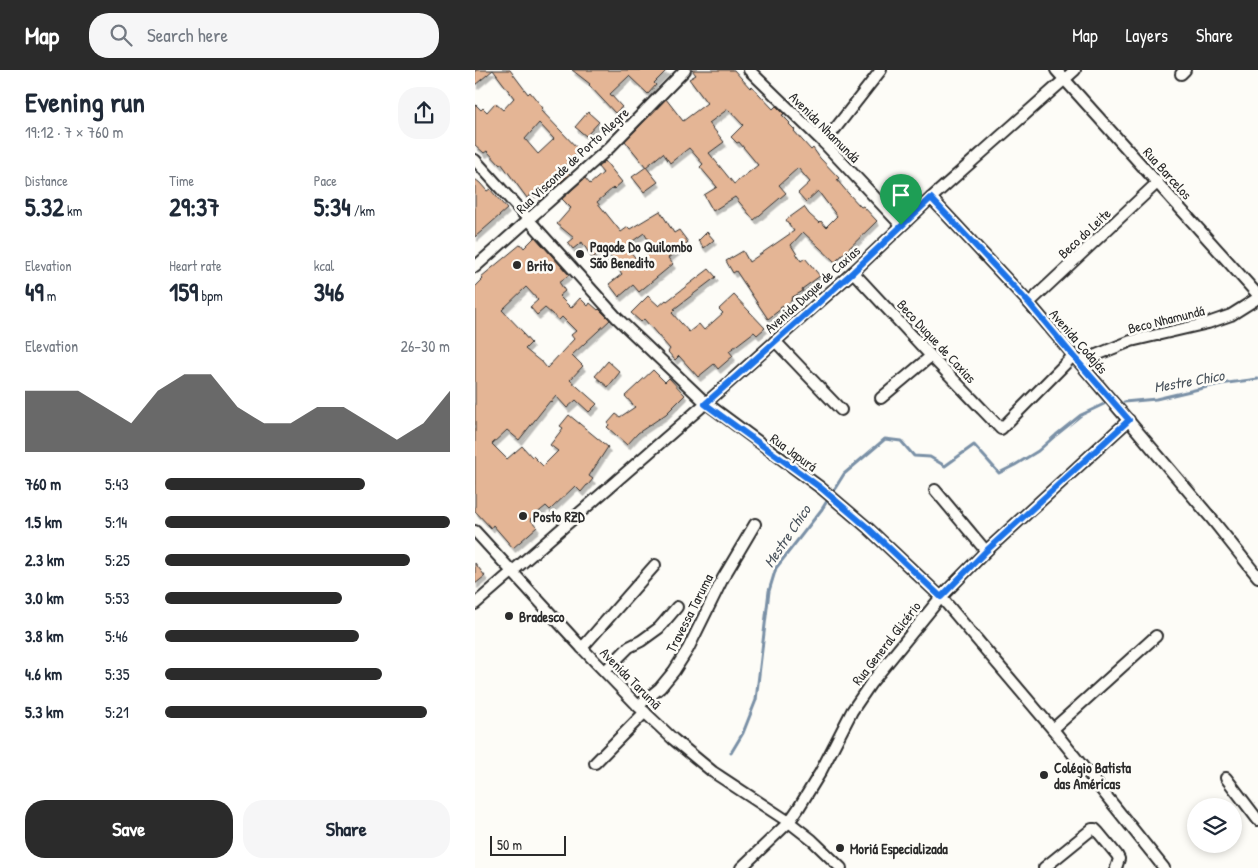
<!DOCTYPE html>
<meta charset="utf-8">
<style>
body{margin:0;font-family:"Patrick Hand",sans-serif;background:#f6f6f7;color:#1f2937;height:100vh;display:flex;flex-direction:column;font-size:19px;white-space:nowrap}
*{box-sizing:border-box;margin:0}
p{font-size:16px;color:#747a83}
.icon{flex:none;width:28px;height:28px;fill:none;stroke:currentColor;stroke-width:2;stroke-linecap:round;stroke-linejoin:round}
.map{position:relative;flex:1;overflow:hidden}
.side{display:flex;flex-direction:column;background:#fff;width:475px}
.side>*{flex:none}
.buttons{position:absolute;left:712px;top:728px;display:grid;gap:10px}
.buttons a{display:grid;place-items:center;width:55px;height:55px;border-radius:50%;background:#fff;box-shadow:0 2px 8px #0003;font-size:25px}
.scale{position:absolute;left:15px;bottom:12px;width:76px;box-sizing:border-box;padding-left:5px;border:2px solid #2b2b2b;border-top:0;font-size:14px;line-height:18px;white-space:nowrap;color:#2b2b2b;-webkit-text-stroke:4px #fdfcf7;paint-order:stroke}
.pin{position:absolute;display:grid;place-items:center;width:42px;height:42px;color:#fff;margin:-51px -21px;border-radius:50% 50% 50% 0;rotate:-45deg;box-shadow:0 0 5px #0007}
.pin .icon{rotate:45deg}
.round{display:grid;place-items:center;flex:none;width:52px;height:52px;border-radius:20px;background:#f6f6f7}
.summary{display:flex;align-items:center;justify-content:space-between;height:85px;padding:0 25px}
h1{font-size:28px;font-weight:700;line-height:38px}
.metrics{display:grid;grid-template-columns:repeat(3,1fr);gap:8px;height:85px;padding:5px 25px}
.metrics div{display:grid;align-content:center}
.metrics b{font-size:25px;font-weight:700}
.metrics small{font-size:14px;font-weight:400}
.metrics p{font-size:14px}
.chart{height:140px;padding:10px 25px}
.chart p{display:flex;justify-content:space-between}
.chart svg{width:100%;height:90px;margin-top:5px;fill:#2b2b2b;opacity:.7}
.cta{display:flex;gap:10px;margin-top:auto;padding:10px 25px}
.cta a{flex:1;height:58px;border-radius:20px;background:#2b2b2b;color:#fff;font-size:20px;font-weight:700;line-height:58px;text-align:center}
.cta a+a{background:#f6f6f7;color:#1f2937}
ul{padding:0 25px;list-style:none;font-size:16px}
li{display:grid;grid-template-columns:80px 60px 1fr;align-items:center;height:38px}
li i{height:12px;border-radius:6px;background:#2b2b2b}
header{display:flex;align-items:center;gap:30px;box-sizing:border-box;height:70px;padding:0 25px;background:#2b2b2b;color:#fff}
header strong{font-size:24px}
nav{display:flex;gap:28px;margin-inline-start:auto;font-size:18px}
.search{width:350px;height:45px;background:#f6f6f7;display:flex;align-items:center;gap:12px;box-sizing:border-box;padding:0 18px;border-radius:20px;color:#747a83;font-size:19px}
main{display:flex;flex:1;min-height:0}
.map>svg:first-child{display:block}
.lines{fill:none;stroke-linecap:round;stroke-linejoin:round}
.stream{stroke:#7a90a6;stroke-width:3}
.building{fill:#e4b595;stroke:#2b2b2b;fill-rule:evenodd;filter:url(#shadow)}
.minor-casing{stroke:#2b2b2b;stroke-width:14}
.minor{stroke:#fdfcf7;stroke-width:10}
.route-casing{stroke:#fff;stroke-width:10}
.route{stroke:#1a73e8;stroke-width:6}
.poi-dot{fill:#2b2b2b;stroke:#fdfcf7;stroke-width:2}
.labels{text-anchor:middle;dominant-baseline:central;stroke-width:5;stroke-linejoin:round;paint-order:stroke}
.street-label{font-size:14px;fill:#2b2b2b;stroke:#fdfcf7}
.poi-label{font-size:14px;font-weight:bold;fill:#2b2b2b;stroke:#fdfcf7;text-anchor:start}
.water-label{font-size:15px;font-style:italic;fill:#4c555e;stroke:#fdfcf7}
</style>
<header>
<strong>Map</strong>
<div class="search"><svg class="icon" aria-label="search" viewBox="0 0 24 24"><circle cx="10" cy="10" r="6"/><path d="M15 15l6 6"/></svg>Search here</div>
<nav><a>Map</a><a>Layers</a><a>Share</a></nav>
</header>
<main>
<section class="side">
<div class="summary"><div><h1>Evening run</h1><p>19:12 · 7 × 760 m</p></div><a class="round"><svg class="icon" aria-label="share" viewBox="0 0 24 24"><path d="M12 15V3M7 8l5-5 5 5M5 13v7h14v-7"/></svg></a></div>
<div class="metrics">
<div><p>Distance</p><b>5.32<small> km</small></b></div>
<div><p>Time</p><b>29:37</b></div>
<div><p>Pace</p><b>5:34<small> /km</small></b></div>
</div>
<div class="metrics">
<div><p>Elevation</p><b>49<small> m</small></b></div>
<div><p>Heart rate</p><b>159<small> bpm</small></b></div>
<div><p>kcal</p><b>346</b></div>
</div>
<div class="chart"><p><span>Elevation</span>26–30 m</p>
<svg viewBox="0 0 160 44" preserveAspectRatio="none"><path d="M0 44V14L10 14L20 14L30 22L40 30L50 14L60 6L70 6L80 22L90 30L100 30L110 22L120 22L130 30L140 38L150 30L160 14V44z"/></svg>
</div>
<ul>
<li><b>760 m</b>5:43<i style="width:70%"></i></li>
<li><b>1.5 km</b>5:14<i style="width:100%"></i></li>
<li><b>2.3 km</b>5:25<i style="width:86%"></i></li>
<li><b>3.0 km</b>5:53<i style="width:62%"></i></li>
<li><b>3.8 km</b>5:46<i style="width:68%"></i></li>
<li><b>4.6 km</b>5:35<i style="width:76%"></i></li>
<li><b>5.3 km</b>5:21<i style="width:92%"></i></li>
</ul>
<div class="cta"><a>Save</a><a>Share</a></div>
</section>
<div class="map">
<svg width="783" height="798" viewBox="0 0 783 798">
<defs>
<filter id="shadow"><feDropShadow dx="2.5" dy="4.5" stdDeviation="0" flood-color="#0004"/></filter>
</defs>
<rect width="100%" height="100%" fill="#fdfcf7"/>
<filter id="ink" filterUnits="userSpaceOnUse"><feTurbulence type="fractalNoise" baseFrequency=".02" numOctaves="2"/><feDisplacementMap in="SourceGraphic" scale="10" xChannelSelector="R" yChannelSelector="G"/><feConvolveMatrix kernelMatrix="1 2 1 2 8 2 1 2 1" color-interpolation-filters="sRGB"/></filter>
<g filter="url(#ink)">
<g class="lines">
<!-- stream -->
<g class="stream">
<path d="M 649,332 L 681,329 L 745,314 L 783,309"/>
<path d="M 256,683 L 268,663 L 281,630 L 294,521 L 301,498 L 347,439 L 369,404 L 410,369 L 426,371 L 439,386 L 455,387 L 470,396 L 499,375 L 524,403 L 540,395 L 563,381 L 581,365 L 606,345 L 629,334"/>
</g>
</g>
<!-- building -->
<g class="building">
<path d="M 0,0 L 18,0 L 0,15 Z"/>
<path d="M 18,0 L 35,0 L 53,24 L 55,22 L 68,38 L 66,40 L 105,81 L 88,97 L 95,104 L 80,117 L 75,111 L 52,128 L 26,93 L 25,95 L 12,81 L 9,83 L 0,75 L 0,34 L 6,40 L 8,38 L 12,42 L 20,33 L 28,40 L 39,28 ZM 64,53 L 79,69 L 63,84 L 50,69 Z"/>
<path d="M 97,0 L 192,0 L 179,13 L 181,15 L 173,24 L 154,6 L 135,24 L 147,37 L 140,43 L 114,15 L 115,14 Z"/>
<path d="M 217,0 L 259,0 L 275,18 L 277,16 L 284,24 L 298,39 L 301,36 L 309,44 L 307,45 L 315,53 L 314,54 L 320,60 L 319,61 L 336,80 L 338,78 L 345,88 L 364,108 L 362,110 L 373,123 L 386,137 L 388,136 L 402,151 L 360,192 L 328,162 L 316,175 L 326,191 L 330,188 L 345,206 L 327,219 L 328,221 L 316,228 L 317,230 L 305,238 L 306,239 L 293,249 L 261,201 L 258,203 L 251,191 L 268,181 L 274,192 L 319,161 L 311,150 L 329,137 L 334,144 L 344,153 L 346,151 L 351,157 L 362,146 L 343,121 L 331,132 L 323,123 L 335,112 L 323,98 L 304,115 L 311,123 L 279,150 L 260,127 L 238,141 L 229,125 L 242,117 L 225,97 L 228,94 L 214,78 L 195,93 L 188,83 L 171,97 L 150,71 L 191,29 L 208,51 L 232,33 L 214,9 L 221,5 ZM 253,39 L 268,55 L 256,67 L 262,73 L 264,72 L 283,95 L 259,114 L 234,83 L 249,72 L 234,53 Z"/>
<path d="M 113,42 L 124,52 L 111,66 L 100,57 Z"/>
<path d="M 130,91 L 147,112 L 139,119 L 138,118 L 122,132 L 146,162 L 153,157 L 155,159 L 185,141 L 199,163 L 204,160 L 213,172 L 193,188 L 198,194 L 164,222 L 158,215 L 144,227 L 134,214 L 147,204 L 139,193 L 140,192 L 135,186 L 128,191 L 123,184 L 117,188 L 107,172 L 98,179 L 93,173 L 99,168 L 82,154 L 96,138 L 87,129 L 110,108 L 115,114 L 128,103 L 123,97 ZM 169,163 L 179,179 L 163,191 L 151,176 Z"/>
<path d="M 171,97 L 183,112 L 169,122 L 157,107 Z"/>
<path d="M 0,109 L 5,113 L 12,121 L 15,119 L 32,139 L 0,167 Z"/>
<path d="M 232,162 L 239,170 L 229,178 L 223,171 Z"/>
<path d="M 60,167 L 94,205 L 84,212 L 90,221 L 84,226 L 96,238 L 105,228 L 113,236 L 115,233 L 123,240 L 124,239 L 135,250 L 97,285 L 108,296 L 95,310 L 122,334 L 114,342 L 101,330 L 92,338 L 81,326 L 76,332 L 75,331 L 44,370 L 32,360 L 17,374 L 32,389 L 47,376 L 57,387 L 58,386 L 68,396 L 83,381 L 75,375 L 88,358 L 85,356 L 94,345 L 133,377 L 114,406 L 118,409 L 113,415 L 112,415 L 106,422 L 100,416 L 75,440 L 71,436 L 55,449 L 62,457 L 38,478 L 18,455 L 16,458 L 0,441 L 0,217 L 8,209 L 6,207 L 46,174 L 49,178 ZM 51,217 L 63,230 L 55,237 L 62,245 L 70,238 L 84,250 L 87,247 L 101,261 L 96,265 L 99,269 L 72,298 L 67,292 L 66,292 L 50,279 L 56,273 L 48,264 L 49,263 L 27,240 Z"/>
<path d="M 234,199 L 241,207 L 199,239 L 200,240 L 197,243 L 214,262 L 224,254 L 229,260 L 248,243 L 244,239 L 259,225 L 290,258 L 282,265 L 279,262 L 254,281 L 258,286 L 243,299 L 239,294 L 223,307 L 204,286 L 200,290 L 193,282 L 195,279 L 169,249 L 166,252 L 156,243 L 173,226 L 184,236 L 191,230 L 192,231 Z"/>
<path d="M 133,291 L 145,302 L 133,317 L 120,306 Z"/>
<path d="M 178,300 L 190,312 L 194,308 L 210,325 L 191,344 L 163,363 L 152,375 L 132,357 L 134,355 L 133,353 L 141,344 L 145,347 L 160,337 L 150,326 Z"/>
<path d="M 0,493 L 10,506 L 0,514 Z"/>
</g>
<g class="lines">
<!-- minor casing -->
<g class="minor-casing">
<g id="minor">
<path d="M 274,0 L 349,73 L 426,155"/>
<path d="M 581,0 L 783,225"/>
<path d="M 706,4 L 710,0"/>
<path d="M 349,73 L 406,0"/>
<path d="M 0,90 L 142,248 L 231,333 L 346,418 L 393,458 L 466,527 L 581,663 L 689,798"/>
<path d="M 456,128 L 554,233 L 736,448 L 783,507"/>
<path d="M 0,197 L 134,78 L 210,0"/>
<path d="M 378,202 L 456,286 L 526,359 L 598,286"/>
<path d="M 554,233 L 683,112"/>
<path d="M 300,271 L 366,340"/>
<path d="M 604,292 L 656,271 L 733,253 L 756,245 L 783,228"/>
<path d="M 406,328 L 456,286"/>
<path d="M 460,420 L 511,481"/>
<path d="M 0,461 L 107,578 L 163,636 L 198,669 L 238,702 L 314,752 L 337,770 L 366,798"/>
<path d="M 0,534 L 231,333 L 378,202 L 456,128 L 600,0"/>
<path d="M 107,578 L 180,495"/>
<path d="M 130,601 L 154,577 L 166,571 L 184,558 L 202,537"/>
<path d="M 163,636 L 185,618 L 199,601 L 213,579 L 248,508 L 280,454"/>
<path d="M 578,659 L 681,566"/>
<path d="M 120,693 L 170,642"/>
<path d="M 751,708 L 783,750"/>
<path d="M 266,798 L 314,752 L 323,739 L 345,703 L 377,641 L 396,613 L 466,527 L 511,481 L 654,350"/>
<path d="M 569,798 L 617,759 L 620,759 L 623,762 L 642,785 L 644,789 L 641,798"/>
</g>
</g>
<!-- minor -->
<use href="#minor" class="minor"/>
</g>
</g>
<g class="lines" filter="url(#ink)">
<!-- route casing -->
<g class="route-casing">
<path id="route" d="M 456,128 L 554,233 L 598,286 L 654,350 L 511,481 L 466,527 L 393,458 L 346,418 L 230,334 L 378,202 Z"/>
</g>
<!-- route -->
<use href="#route" class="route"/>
</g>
<!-- markers -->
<g class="poi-dot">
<circle cx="105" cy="184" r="5"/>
<circle cx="42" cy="195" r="5"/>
<circle cx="48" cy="446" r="5"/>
<circle cx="34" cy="546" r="5"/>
<circle cx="569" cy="705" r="5"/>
<circle cx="365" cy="778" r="5"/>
</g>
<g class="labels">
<!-- street labels -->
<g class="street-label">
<text transform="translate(350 57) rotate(45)">Avenida Nhamundá</text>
<text transform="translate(97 90) rotate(-43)">Rua Visconde de Porto Alegre</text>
<text transform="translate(693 103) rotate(48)">Rua Barcelos</text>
<text transform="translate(609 163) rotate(-43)">Beco do Leite</text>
<text transform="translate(337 219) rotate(-42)">Avenida Duque de Caxias</text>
<text transform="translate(691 249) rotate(-14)">Beco Nhamundá</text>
<text transform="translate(462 271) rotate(47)">Beco Duque de Caxias</text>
<text transform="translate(604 271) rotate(49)">Avenida Codajás</text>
<text transform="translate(319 382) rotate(36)">Rua Japurá</text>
<text transform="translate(214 543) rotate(-63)">Travessa Taruma</text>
<text transform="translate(411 573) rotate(-52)">Rua General Glicério</text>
<text transform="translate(156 608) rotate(45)">Avenida Tarumã</text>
</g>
<!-- poi labels -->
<g class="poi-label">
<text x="115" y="176">Pagode Do Quilombo<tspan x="115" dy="16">São Benedito</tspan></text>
<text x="52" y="195">Brito</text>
<text x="58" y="446">Posto RZD</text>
<text x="44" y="546">Bradesco</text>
<text x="579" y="697">Colégio Batista<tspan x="579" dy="16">das Américas</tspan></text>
<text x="375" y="778">Moriá Especializada</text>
</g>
<!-- water labels -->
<g class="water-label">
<text transform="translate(714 311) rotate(-10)">Mestre Chico</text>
<text transform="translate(312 466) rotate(-56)">Mestre Chico</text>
</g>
</g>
</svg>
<div class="buttons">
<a><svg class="icon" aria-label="layers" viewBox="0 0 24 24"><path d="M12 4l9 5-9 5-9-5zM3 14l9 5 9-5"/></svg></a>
</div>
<div class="scale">50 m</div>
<div class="pin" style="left:426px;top:155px;background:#1e9e55"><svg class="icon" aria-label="arrive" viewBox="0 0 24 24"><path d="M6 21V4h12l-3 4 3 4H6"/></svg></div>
</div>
</main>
